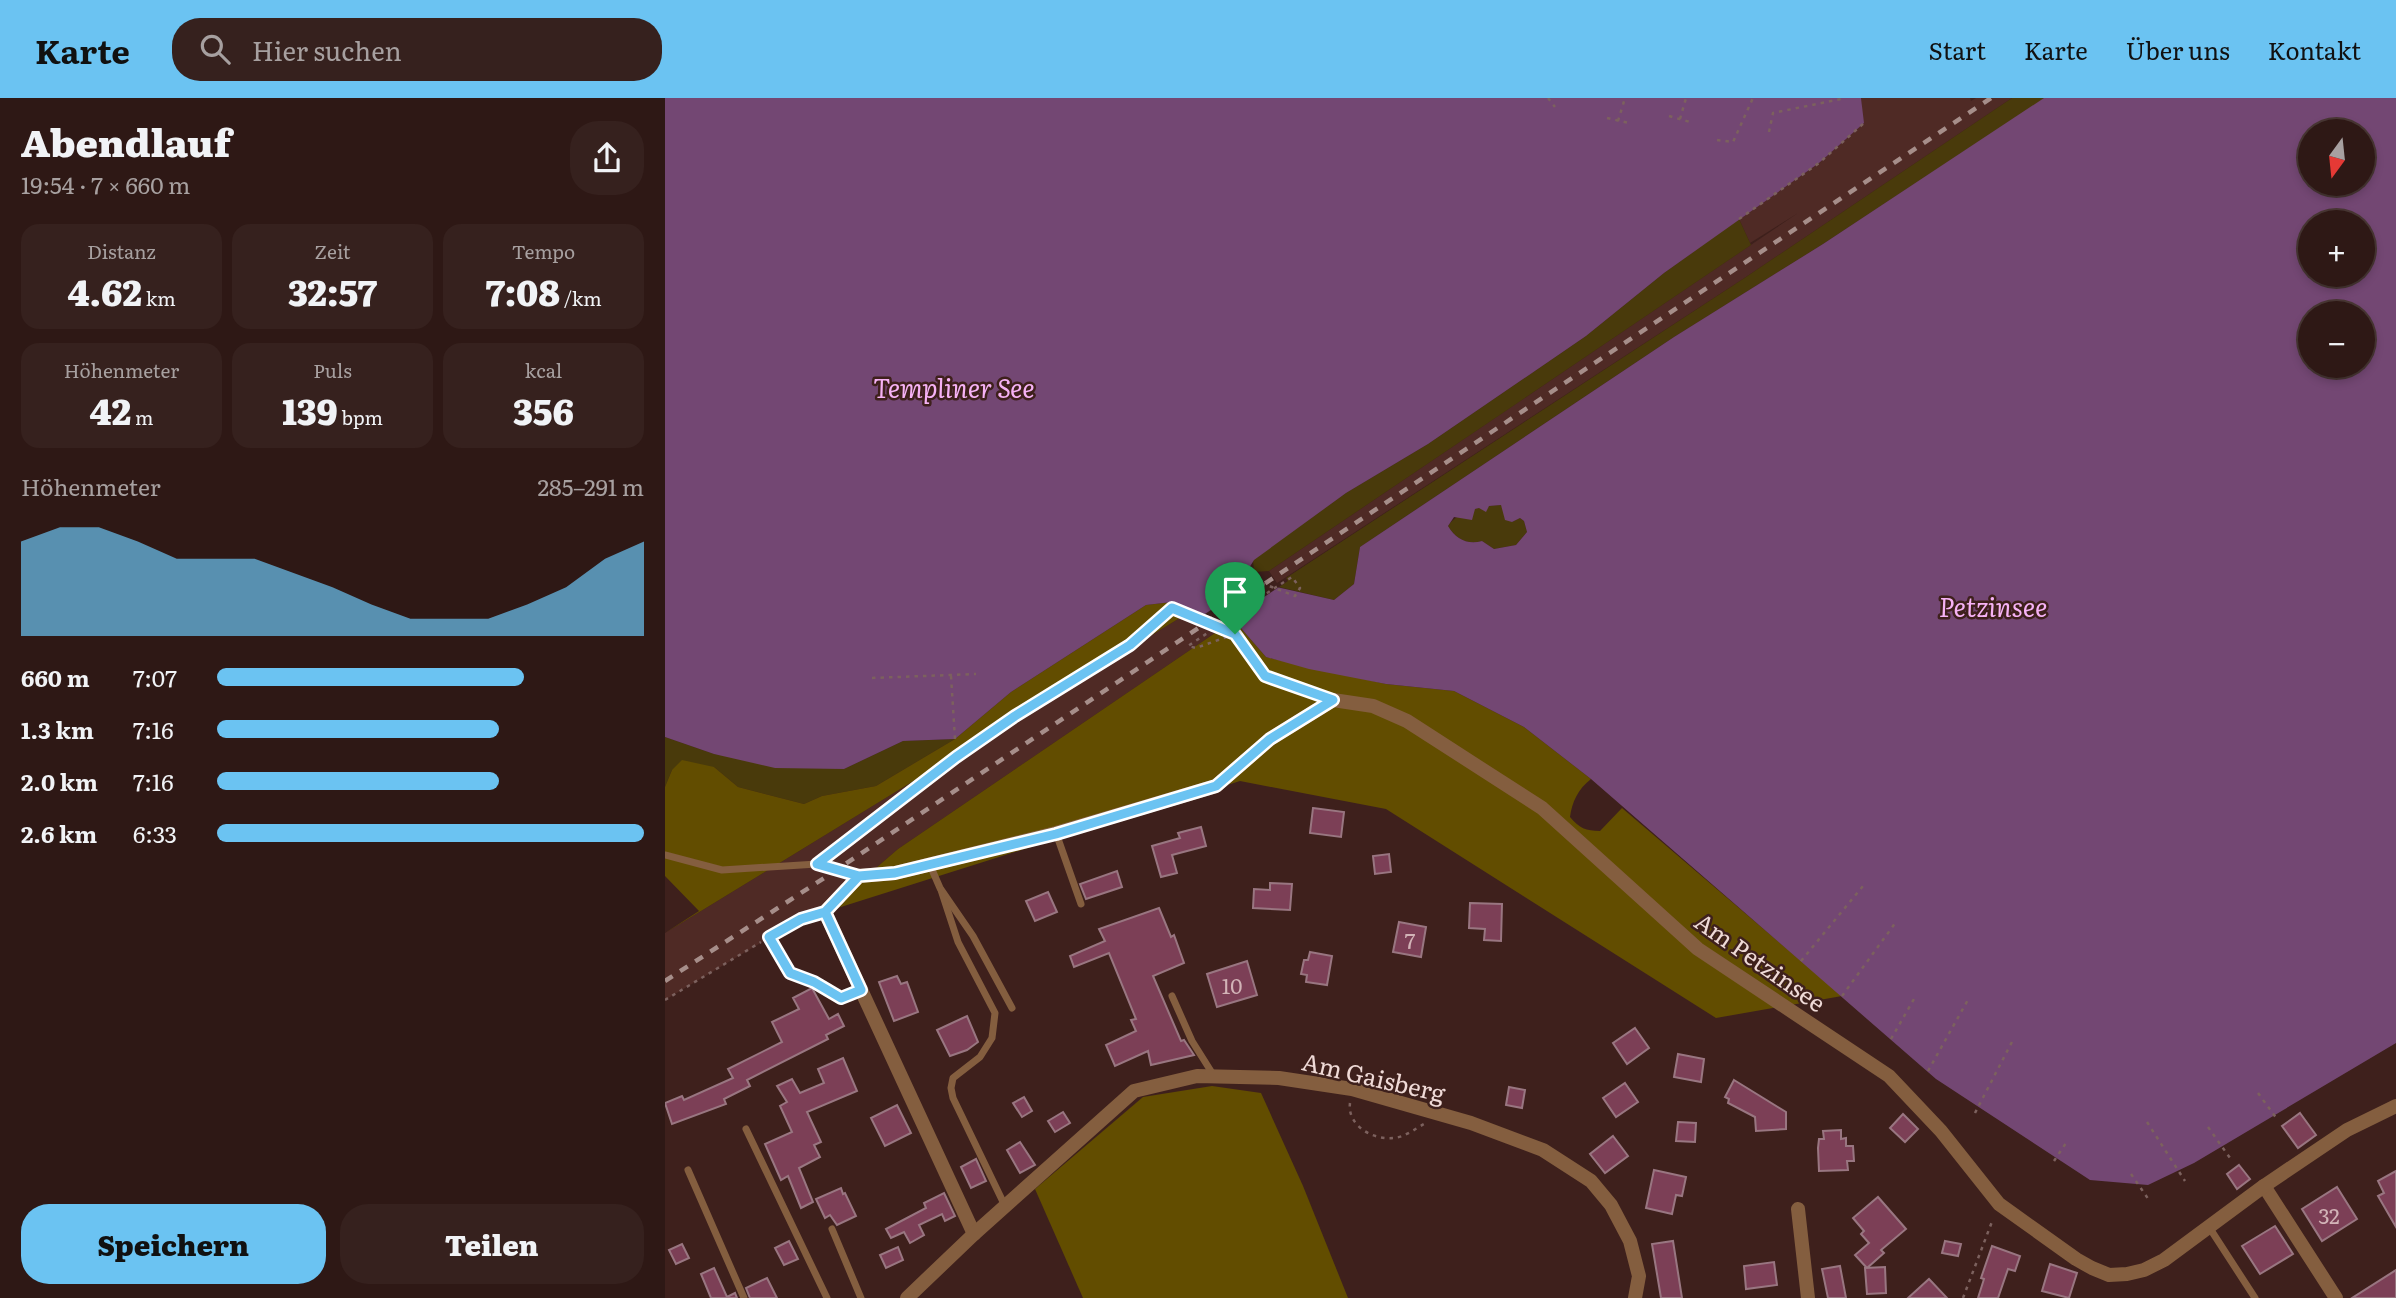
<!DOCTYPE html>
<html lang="de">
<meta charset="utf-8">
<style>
body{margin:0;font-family:Literata,serif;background:#36211e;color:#f1f3f6;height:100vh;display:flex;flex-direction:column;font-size:26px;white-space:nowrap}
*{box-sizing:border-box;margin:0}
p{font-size:23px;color:#a7a0a0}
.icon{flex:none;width:38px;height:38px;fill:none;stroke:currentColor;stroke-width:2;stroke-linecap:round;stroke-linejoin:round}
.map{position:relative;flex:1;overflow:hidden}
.details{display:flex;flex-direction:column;background:#2e1815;width:665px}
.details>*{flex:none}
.needle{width:46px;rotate:195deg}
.controls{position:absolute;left:1633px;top:21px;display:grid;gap:14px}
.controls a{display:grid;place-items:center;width:77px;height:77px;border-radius:50%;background:#2e1815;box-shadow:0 4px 10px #0003,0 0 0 2px #493734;font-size:35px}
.pin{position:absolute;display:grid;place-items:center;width:60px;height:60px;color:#fff;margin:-72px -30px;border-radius:50% 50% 50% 0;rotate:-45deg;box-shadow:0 0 7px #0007}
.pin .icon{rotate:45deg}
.round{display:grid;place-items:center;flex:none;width:74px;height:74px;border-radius:28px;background:#36211e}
.head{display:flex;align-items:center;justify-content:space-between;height:119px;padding:0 21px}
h1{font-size:38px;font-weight:800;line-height:52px}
.figures{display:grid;grid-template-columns:repeat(3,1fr);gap:10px;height:119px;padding:7px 21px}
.figures div{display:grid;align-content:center;border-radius:18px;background:#36211e;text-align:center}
.figures b{font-size:35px;font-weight:800}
.figures small{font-size:19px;font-weight:400}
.figures p{font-size:19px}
.chart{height:196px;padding:14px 21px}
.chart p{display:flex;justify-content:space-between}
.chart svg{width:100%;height:126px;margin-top:7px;fill:#6bc3f2;opacity:.7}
.cta{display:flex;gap:14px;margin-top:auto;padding:14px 21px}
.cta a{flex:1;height:80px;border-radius:28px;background:#6bc3f2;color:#111;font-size:28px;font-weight:800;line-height:80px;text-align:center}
.cta a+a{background:#36211e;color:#f1f3f6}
ul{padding:0 21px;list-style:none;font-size:23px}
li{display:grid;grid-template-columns:112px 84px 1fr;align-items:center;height:52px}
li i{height:18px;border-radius:9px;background:#6bc3f2}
header{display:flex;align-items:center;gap:42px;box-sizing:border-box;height:98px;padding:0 35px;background:#6bc3f2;color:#111}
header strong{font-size:33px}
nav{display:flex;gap:38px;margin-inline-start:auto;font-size:24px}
.search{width:490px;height:63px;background:#36211e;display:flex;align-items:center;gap:18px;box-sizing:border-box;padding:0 24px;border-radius:28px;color:#a7a0a0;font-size:26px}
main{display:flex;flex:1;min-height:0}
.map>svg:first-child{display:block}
.built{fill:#4f2a25}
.green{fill:#493a0b}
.forest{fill:#624d00}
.water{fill:#734773;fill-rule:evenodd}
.pier{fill:#3e201c}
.building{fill:#7c3f56;stroke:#997681;stroke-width:2}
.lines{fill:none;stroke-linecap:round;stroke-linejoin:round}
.path{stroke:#7c615e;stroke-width:2.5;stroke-dasharray:3.5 5;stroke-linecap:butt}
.service{stroke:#845e3f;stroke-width:7}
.minor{stroke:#845e3f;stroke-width:14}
.rail{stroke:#a68e8a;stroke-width:4.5;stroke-dasharray:9 9;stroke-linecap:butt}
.route-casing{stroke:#fff;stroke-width:14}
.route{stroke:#6bc3f2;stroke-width:9}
.labels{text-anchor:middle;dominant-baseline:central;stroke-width:5;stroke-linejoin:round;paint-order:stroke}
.number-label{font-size:21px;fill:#d2b3b7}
.street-label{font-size:24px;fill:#efdad7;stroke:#3e201c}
.water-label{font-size:26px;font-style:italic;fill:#f6b2f5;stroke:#3e201c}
</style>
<header>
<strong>Karte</strong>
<div class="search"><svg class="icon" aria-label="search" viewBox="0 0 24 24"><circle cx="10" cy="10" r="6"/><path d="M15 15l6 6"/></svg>Hier suchen</div>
<nav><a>Start</a><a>Karte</a><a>Über uns</a><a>Kontakt</a></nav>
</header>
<main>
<section class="details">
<div class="head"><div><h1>Abendlauf</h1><p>19:54 · 7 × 660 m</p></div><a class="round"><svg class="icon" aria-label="share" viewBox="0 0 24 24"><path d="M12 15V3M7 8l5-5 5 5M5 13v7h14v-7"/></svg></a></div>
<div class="figures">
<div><p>Distanz</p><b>4.62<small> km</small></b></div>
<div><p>Zeit</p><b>32:57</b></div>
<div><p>Tempo</p><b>7:08<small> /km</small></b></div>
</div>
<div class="figures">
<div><p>Höhenmeter</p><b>42<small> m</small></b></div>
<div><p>Puls</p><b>139<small> bpm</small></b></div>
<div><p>kcal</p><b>356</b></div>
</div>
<div class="chart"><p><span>Höhenmeter</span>285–291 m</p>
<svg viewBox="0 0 160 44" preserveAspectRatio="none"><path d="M0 44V11L10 6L20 6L30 11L40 17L50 17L60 17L70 22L80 27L90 33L100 38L110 38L120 38L130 33L140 27L150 17L160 11V44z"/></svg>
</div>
<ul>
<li><b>660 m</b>7:07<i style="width:72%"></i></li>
<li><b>1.3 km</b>7:16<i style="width:66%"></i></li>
<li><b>2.0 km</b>7:16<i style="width:66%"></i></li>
<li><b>2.6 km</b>6:33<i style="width:100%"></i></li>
</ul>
<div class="cta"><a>Speichern</a><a>Teilen</a></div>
</section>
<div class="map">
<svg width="1731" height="1200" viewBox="0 0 1731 1200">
<rect width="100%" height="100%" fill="#3e201c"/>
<!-- built -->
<g class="built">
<path d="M 1196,0 L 1305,0 L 1306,3 L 1311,0 L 1347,0 L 1081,179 L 612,485 L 604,473 L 1133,115 L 1085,145 L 1074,121 L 1154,65 L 1198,25 Z"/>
<path d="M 518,518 L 553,533 L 233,751 L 160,814 L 136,821 L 0,902 L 0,835 Z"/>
</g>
<!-- green -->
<g class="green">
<path d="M 1347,0 L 1380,0 L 1158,146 L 1009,239 L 695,449 L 689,486 L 669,502 L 614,489 L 623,483 L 621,480 L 1081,179 Z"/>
<path d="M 1074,121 L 1086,147 L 604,473 L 589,474 L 588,462 L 681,395 L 763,346 L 921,238 L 999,175 Z"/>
<path d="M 836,407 L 847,424 L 855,420 L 859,423 L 862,434 L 851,447 L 829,451 L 817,443 C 802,447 791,441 783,428 C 794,412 817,408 836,407 Z"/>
<path d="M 0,639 L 49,656 L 179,671 L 238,643 L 290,641 L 211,688 L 157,698 L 139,706 L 73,689 L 49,669 L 7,672 L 0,689 Z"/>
</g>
<!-- forest -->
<g class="forest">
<path d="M 507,504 L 518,518 L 0,835 L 34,813 L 0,778 L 0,689 L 7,672 L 17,662 L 49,669 L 73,689 L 139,706 L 157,698 L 211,688 L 290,641 L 346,594 L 481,507 Z"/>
<path d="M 575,529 L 601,559 L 721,586 L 789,593 L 859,629 L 926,681 C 913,691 907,704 905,719 C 914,730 921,733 935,733 L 957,710 L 1177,898 L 1051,920 L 721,711 L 575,683 L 160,814 L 233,751 L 553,533 Z"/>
<path d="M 547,988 L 596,995 L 638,1088 L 683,1200 L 418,1200 L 370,1091 L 478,999 Z"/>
</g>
<!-- water -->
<path class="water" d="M 0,0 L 1196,0 L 1199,25 L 1154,65 L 999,175 L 921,238 L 763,346 L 681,395 L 589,462 L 581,475 L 585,483 L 669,502 L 689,486 L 695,449 L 1009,239 L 1158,146 L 1379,0 L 1731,0 L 1731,945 L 1529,1065 L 1483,1087 L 1425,1082 L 1271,981 L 926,681 L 859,629 L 789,593 L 721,586 L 644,571 L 601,559 L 575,529 L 507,504 L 481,507 L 346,594 L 290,641 L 238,643 L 179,671 L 110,670 L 49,656 L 0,639 ZM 1645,33 L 1698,33 L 1698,86 L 1645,86 ZM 1645,124 L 1698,124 L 1698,177 L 1645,177 ZM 1645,215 L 1698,215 L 1698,268 L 1645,268 ZM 836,407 L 840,422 L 847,424 L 855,420 L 859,423 L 862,434 L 851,447 L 829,451 L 817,443 C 802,447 791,441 783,428 L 789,419 L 807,422 L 810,411 L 814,410 L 821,414 L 824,408 Z"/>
<!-- pier -->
<path class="pier" d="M 592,481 L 612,486 L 614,489 L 558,526 L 537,518 Z"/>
<!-- building -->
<g class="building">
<path d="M 648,710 L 679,714 L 676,739 L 645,735 Z"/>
<path d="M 536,729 L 541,748 L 507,757 L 512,775 L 496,779 L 487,748 L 515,740 L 513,735 Z"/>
<path d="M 724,756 L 726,774 L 710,776 L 708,758 Z"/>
<path d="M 452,773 L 457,789 L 421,801 L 415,786 Z"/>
<path d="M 605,785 L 627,786 L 625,812 L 588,810 L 589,791 L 605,792 Z"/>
<path d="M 383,794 L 392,814 L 370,823 L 361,803 Z"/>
<path d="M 805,805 L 837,806 L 836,843 L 819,842 L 820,831 L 804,830 Z"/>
<path d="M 494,810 L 506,839 L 509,837 L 519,865 L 488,878 L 516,943 L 519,942 L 529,957 L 486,967 L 483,953 L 450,968 L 441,947 L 471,933 L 466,922 L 471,921 L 444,855 L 409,869 L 405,858 L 440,843 L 434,831 Z"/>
<path d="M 734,824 L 761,829 L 756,859 L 728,854 Z"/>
<path d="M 645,854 L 667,858 L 662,887 L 641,884 L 642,877 L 636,876 L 639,862 L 643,862 Z"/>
<path d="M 582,863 L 592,897 L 552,909 L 542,876 Z"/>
<path d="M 232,878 L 236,886 L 242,884 L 253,914 L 229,923 L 214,884 Z"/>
<path d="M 147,890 L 164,921 L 173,916 L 179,928 L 161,937 L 163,941 L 82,982 L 85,988 L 59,1001 L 61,1006 L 7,1026 L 0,1005 L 17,998 L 19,1002 L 68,980 L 63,971 L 117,944 L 107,924 L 134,911 L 128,900 Z"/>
<path d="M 302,918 L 313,944 L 302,952 L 285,958 L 272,932 Z"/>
<path d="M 970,930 L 984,950 L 962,966 L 948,945 Z"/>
<path d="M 1013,956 L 1039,961 L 1036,984 L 1009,979 Z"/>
<path d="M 178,960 L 192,993 L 142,1014 L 156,1044 L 149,1047 L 155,1059 L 134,1070 L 148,1104 L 136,1110 L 123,1078 L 116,1082 L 100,1046 L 127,1034 L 115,1008 L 122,1004 L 112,988 L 127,981 L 135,995 L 159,985 L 153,971 Z"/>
<path d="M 1069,982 L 1121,1014 L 1121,1031 L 1091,1033 L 1090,1019 L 1063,1005 L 1064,1001 L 1060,999 Z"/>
<path d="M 960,985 L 973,1004 L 951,1019 L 938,1000 Z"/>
<path d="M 844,989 L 860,992 L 857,1010 L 841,1007 Z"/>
<path d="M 359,999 L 367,1013 L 357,1019 L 348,1005 Z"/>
<path d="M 232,1007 L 246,1035 L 220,1048 L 206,1020 Z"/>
<path d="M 398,1014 L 405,1025 L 390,1034 L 383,1023 Z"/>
<path d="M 1635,1015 L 1651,1037 L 1633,1050 L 1617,1028 Z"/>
<path d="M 1238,1016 L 1253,1031 L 1240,1044 L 1225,1030 Z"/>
<path d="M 1013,1024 L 1031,1025 L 1030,1044 L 1011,1043 Z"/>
<path d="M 1176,1032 L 1176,1041 L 1181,1040 L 1181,1048 L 1188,1048 L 1189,1063 L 1182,1063 L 1183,1072 L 1154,1073 L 1153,1050 L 1154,1041 L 1159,1041 L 1158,1033 Z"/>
<path d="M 948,1038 L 963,1058 L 940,1075 L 925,1056 Z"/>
<path d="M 355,1044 L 370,1067 L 355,1075 L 342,1052 Z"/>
<path d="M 311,1061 L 321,1083 L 306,1090 L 296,1069 Z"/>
<path d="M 1574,1067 L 1585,1081 L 1572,1091 L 1562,1076 Z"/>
<path d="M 989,1072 L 1021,1079 L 1017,1098 L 1011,1097 L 1007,1116 L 981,1110 Z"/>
<path d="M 1731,1073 L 1731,1129 L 1713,1098 L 1719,1095 L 1713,1083 Z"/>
<path d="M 1672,1089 L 1692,1121 L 1657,1143 L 1637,1111 Z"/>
<path d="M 176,1090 L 178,1096 L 180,1095 L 191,1118 L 172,1127 L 165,1117 L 160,1120 L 151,1101 Z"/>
<path d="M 279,1095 L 290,1118 L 280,1123 L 277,1116 L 254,1127 L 259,1137 L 245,1145 L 239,1134 L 226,1140 L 221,1131 L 261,1110 L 259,1105 Z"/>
<path d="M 1213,1099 L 1241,1131 L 1216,1152 L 1219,1155 L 1202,1170 L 1190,1157 L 1204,1145 L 1196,1136 L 1199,1133 L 1188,1120 Z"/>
<path d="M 1610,1128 L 1628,1156 L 1595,1176 L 1577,1148 Z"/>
<path d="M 124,1143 L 133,1161 L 119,1167 L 110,1150 Z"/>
<path d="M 1008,1143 L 1017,1200 L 996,1200 L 987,1146 Z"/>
<path d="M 1280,1143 L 1296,1146 L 1293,1158 L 1277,1155 Z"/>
<path d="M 17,1146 L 24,1160 L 11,1166 L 4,1152 Z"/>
<path d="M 1327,1148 L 1355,1158 L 1350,1173 L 1343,1171 L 1333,1200 L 1313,1200 L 1319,1181 L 1316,1180 Z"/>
<path d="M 233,1149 L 238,1162 L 221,1170 L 215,1157 Z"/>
<path d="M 1109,1164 L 1112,1187 L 1081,1191 L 1079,1168 Z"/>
<path d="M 1385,1166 L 1412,1175 L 1404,1200 L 1377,1193 Z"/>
<path d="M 1175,1168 L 1181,1200 L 1163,1200 L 1157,1171 Z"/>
<path d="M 1220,1169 L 1221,1195 L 1202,1196 L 1200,1170 Z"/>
<path d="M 49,1170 L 62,1199 L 70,1195 L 72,1200 L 46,1200 L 36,1176 Z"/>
<path d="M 1731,1172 L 1731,1200 L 1687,1200 Z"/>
<path d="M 102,1180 L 112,1200 L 85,1200 L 81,1190 Z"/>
<path d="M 1264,1181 L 1282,1200 L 1243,1200 Z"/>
</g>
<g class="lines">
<!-- path -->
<g class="path">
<path d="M 883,0 L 890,9"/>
<path d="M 1004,18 L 1025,24"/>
<path d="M 942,20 L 964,25"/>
<path d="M 1015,21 L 1021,0"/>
<path d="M 953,23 L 960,0"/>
<path d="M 1104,34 L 1108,15 L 1176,1"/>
<path d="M 1052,42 L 1068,44 L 1088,0"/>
<path d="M 1074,121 L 1154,65 L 1199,25"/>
<path d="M 570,536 L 531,550 L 523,548 C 558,525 592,501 627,479 L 635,490 L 630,498 L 586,481"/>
<path d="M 286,578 L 290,641"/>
<path d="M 207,580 L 311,576"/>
<path d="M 163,758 L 291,659 L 350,618 L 465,547 L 507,510 L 570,536 L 600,577 L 652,596"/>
<path d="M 114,834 L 136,821 L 145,818"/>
<path d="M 1136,863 L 1198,788"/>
<path d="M 1177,898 L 1231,824"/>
<path d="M 0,902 L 96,844"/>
<path d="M 1226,941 L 1249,901"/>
<path d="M 1263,973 L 1304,900"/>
<path d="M 1593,995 L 1612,1021"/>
<path d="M 685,1005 C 682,1027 707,1042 728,1040 C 738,1040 750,1031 759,1026"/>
<path d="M 1310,1015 L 1349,940"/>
<path d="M 1482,1024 L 1520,1083"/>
<path d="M 1543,1029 L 1565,1060"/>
<path d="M 1389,1063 L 1403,1042"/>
<path d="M 1466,1076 L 1484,1102"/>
<path d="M 1298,1200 L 1328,1121"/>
</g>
<!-- service -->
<g class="service">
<path d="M 391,735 L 416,806"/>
<path d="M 0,757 L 57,772 L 152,766 L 194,778"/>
<path d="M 265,767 L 275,790 L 308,838 L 347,910"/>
<path d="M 276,792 L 293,844 L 330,915 L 327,940 L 315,959 L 288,980 L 286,990 L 288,1000 L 340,1108"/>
<path d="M 104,839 L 125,875 L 149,884 L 176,900 L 196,892"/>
<path d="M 507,898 L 527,943 L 549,978"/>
<path d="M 81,1031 L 162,1200"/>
<path d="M 23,1072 L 79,1200"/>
<path d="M 1544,1129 L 1590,1200"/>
<path d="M 167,1131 L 196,1200"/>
</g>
<!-- minor -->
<g class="minor">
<path d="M 1599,1088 L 1671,1200"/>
<path d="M 1133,1111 L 1143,1200"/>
<path d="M 309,1136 L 160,814 L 194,778 L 230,775 L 391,735 L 551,688 L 605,641 L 668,602 L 708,608 L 742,623 L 877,710 L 1033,851 L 1224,978 L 1276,1033 L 1334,1106 L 1411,1161 L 1427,1170 L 1444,1177 L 1462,1176 L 1479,1172 L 1499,1162 L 1599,1088 L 1682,1032 L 1731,1008"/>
<path d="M 242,1200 L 309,1136 L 469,993 L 532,978 L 614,980 L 687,991 L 806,1025 L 878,1052 L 926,1083 L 946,1107 L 965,1143 L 974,1178 L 970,1200"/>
</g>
<!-- rail -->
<path class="rail" d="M 0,883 L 173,771 L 1326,0"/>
</g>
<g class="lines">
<!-- route casing -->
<g class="route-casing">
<path id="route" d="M 570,536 L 507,510 L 465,547 L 350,618 L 291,659 L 152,766 L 194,778 L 160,814 L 136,821 L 104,839 L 125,875 L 149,884 L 176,900 L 196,892 L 160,814 L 194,778 L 230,775 L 391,736 L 551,688 L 605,641 L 668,602 L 600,578 L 570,536"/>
</g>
<!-- route -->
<use href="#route" class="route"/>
</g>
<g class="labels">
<!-- number labels -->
<g class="number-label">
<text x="745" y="841">7</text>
<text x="567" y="886">10</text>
<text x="1664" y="1116">32</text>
</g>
<!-- street labels -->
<g class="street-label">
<text transform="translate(1096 863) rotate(35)">Am Petzinsee</text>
<text transform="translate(709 978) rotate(13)">Am Gaisberg</text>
</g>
<!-- water labels -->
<g class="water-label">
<text x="289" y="288">Templiner See</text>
<text x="1328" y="507">Petzinsee</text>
</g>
</g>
</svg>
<div class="controls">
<a><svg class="needle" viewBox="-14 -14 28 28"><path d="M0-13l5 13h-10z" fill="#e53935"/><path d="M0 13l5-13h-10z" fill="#a7a0a0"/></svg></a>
<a>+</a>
<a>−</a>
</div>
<div class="pin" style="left:570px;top:536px;background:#1e9e55"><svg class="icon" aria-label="arrive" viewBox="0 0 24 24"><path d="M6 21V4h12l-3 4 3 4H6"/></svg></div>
</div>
</main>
